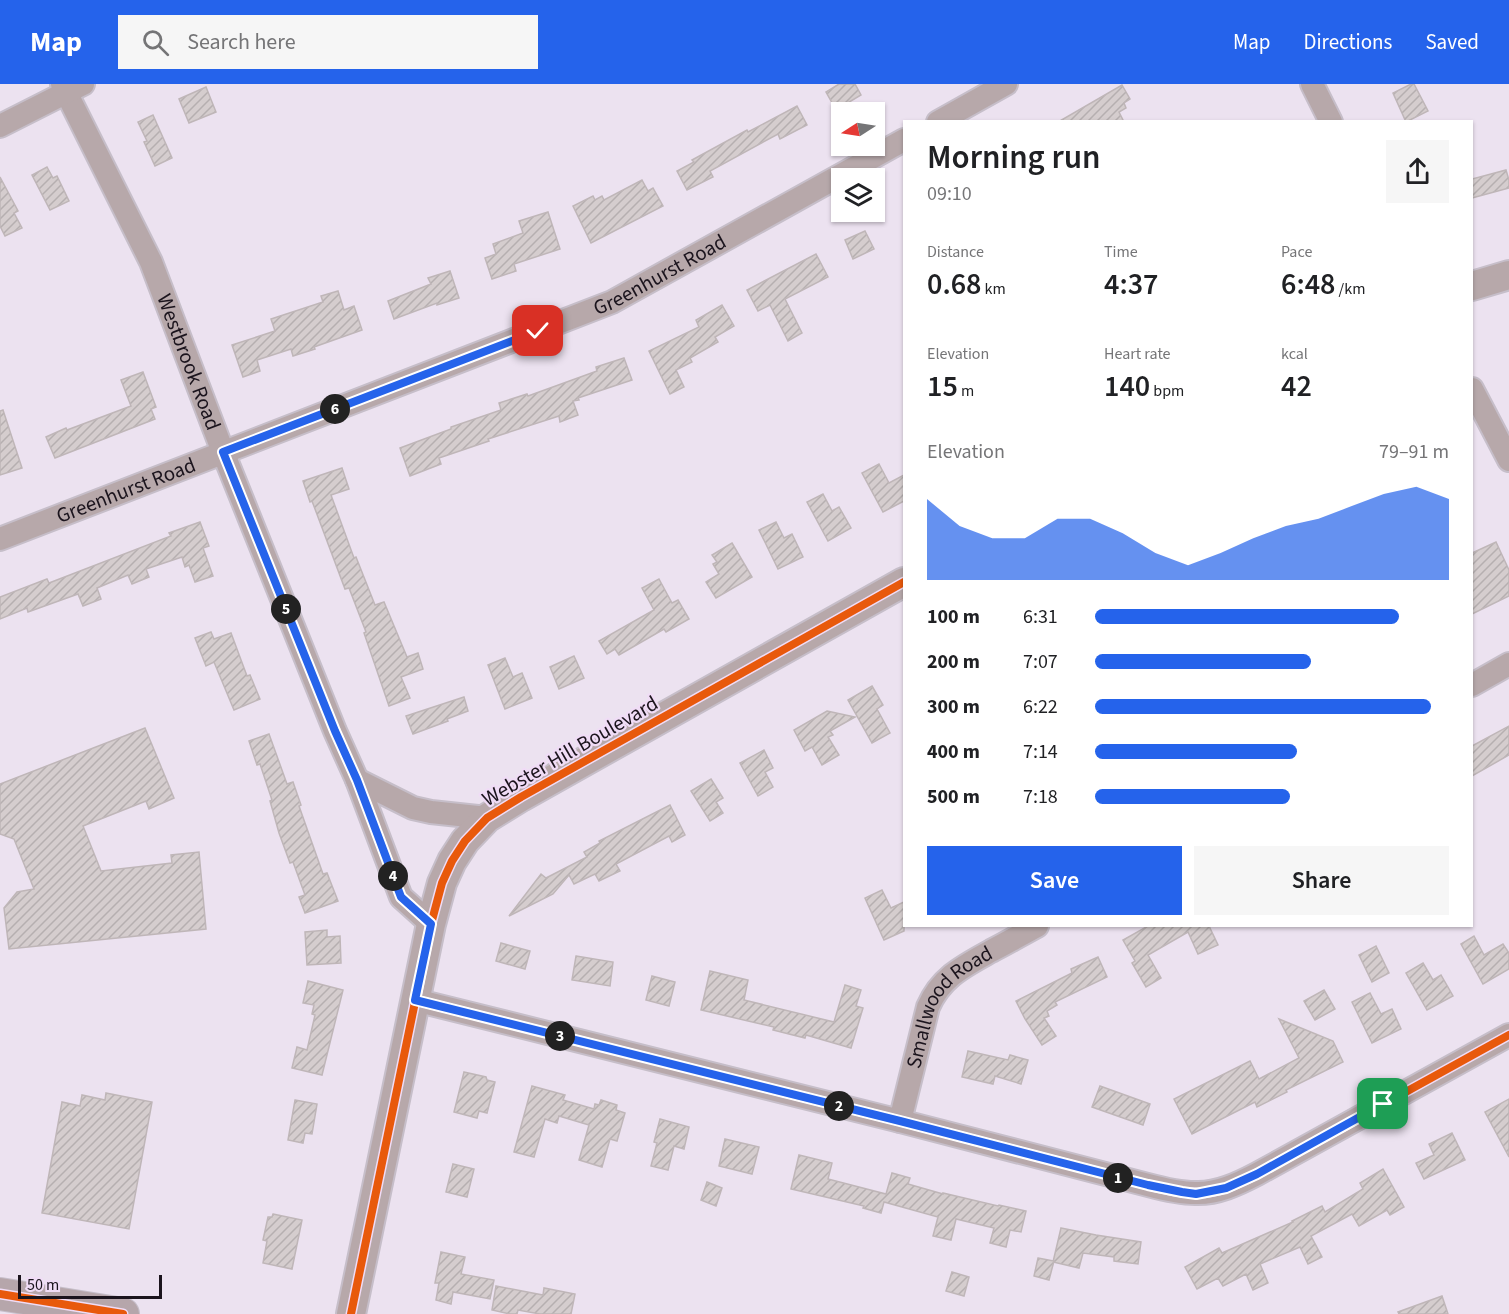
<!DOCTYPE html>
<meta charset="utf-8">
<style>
body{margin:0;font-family:"Source Sans 3",sans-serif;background:#f6f6f6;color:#202124;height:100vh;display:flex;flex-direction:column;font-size:22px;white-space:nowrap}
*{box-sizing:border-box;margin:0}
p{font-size:20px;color:#757577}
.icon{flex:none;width:33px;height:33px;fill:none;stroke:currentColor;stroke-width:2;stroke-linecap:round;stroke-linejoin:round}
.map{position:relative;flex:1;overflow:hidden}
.panel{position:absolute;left:903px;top:36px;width:570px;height:807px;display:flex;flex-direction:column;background:#fff;border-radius:0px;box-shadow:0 2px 4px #0004}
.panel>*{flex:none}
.needle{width:39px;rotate:258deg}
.fabs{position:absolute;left:831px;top:18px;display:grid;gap:12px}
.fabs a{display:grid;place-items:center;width:54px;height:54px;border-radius:0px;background:#fff;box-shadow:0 2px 4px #0004;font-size:30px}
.scale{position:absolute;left:18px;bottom:15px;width:144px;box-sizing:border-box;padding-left:6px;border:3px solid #1b141d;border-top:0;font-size:16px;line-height:21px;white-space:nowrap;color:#1b141d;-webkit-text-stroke:4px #f0dcf6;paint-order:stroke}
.pin{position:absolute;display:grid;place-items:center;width:51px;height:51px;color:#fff;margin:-26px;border-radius:12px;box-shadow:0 3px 9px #0006}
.km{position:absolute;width:30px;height:30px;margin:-15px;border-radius:50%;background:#222;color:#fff;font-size:16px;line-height:30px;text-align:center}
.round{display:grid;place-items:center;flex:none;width:63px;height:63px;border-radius:0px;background:#f6f6f6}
.overview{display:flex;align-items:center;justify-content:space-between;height:102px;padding:0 24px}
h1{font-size:33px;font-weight:600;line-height:45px}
.figures{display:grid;grid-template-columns:repeat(3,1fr);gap:9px;height:102px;padding:6px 24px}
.figures div{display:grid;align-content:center}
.figures b{font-size:30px;font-weight:600}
.figures small{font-size:16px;font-weight:400}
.figures p{font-size:16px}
.chart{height:168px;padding:12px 24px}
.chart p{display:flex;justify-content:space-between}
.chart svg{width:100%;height:108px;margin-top:6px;fill:#2563eb;opacity:.7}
.primary-button{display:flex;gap:12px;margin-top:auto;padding:12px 24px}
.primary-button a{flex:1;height:69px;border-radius:0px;background:#2563eb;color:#fff;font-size:24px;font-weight:600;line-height:69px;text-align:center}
.primary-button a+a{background:#f6f6f6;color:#202124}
ul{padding:0 24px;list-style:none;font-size:20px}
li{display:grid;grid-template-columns:96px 72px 1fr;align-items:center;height:45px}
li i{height:15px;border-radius:8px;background:#2563eb}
header{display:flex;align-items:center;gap:36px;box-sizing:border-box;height:84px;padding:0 30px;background:#2563eb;color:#fff}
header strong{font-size:28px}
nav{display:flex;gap:33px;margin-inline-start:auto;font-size:21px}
.search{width:420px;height:54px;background:#f6f6f6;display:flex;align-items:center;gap:15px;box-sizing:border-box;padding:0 21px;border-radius:0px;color:#757577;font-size:22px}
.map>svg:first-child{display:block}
.building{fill:url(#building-hatch);stroke:#bfb6b8;stroke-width:1.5}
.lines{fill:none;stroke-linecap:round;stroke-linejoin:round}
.minor-casing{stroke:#c6bec9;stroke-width:26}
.tertiary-casing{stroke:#c6bec9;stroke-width:32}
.secondary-casing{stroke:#c6bec9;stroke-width:34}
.minor{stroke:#b7a8aa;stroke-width:22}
.tertiary{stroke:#b7a8aa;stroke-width:28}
.secondary{stroke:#b6a6ab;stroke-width:32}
.cycleway-casing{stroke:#f0dcf6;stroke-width:11}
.cycleway{stroke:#e8590c;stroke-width:8}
.route-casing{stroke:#fff;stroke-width:12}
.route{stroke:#2563eb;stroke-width:8}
.labels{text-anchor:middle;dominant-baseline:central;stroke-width:4.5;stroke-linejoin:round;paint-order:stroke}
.street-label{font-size:21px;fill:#1b141d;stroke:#f0dcf6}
</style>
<header>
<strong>Map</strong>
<div class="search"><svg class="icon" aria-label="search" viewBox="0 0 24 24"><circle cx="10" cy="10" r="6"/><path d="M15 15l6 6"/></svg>Search here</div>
<nav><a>Map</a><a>Directions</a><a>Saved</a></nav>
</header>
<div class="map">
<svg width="1509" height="1230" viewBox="0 0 1509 1230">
<defs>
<pattern id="building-hatch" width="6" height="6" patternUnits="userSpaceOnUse" patternTransform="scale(1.5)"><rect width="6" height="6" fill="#d5cdce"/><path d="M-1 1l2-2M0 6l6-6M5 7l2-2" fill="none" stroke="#b6afb0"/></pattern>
</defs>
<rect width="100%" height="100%" fill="#ece2f0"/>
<!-- building -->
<g class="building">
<path d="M 839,0 L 855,0 L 861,11 L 836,26 L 826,8 Z"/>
<path d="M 1411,0 L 1414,0 L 1428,27 L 1406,38 L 1393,9 Z"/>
<path d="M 1122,1 L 1130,15 L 1124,19 L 1126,24 L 1119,28 L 1124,38 L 1058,38 Z"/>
<path d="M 206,3 L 216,28 L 189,39 L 179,15 Z"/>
<path d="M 797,22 L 807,41 L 780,55 L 778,50 L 710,87 L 713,93 L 687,106 L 677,87 L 694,78 L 692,76 L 747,46 L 748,48 Z"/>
<path d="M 153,31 L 172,74 L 155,82 L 144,58 L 147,57 L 138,38 Z"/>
<path d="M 47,83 L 53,94 L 57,92 L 69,117 L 50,126 L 32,91 Z"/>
<path d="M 1506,86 L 1509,96 L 1509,104 L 1472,114 L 1472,95 Z"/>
<path d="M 0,93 L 18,127 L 14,129 L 22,144 L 5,152 L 0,142 Z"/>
<path d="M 642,96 L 648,107 L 653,104 L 663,122 L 591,159 L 573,122 L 593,112 L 595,116 L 602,112 L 604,116 Z"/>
<path d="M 548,128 L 560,165 L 514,180 L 516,187 L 492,195 L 485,174 L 496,170 L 493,160 L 523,149 L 519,137 Z"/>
<path d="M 865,147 L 874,165 L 853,175 L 845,156 Z"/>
<path d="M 816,170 L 828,193 L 785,215 L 802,249 L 788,257 L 770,221 L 758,227 L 747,206 Z"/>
<path d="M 450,187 L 459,214 L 437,221 L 437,219 L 394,235 L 388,217 L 431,200 L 428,194 Z"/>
<path d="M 338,207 L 344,226 L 354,222 L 362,246 L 314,263 L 315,265 L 293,272 L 291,265 L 257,276 L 260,287 L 243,293 L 232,261 L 275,247 L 271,235 L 323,218 L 321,212 Z"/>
<path d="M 722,221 L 734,242 L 715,253 L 718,258 L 690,274 L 692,278 L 676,286 L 684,303 L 670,310 L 649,267 L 699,243 L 696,236 Z"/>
<path d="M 624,274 L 632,296 L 578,314 L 579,316 L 573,317 L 578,331 L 560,338 L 559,332 L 488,355 L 489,357 L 439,374 L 441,380 L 410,392 L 400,364 L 451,345 L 451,343 L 501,326 L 499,319 L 527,310 L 528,312 L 597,287 L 596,283 Z"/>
<path d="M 143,288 L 156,323 L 151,325 L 155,335 L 55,374 L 46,353 L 66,344 L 67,346 L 131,322 L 121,296 Z"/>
<path d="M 3,326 L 22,384 L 0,391 L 0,327 Z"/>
<path d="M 879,380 L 889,399 L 904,391 L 904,417 L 883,428 L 862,389 Z"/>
<path d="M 342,384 L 349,405 L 331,411 L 354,474 L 356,473 L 375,521 L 384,518 L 407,573 L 418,569 L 423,585 L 401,593 L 410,614 L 389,622 L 364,549 L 366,548 L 349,504 L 345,505 L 312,417 L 310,418 L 303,397 Z"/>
<path d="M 823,410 L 832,427 L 839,423 L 851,444 L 828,457 L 807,418 Z"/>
<path d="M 200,438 L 209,462 L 203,464 L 213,492 L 195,498 L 189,481 L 185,483 L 182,473 L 146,485 L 149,493 L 132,500 L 128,491 L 97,504 L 101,515 L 83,522 L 78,510 L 28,528 L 27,524 L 0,535 L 0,513 L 47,495 L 49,499 L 171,452 L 169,449 Z"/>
<path d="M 776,438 L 784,454 L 792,450 L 803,473 L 778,485 L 759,446 Z"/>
<path d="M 1496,458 L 1509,486 L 1509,512 L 1472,530 L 1472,469 Z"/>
<path d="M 732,459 L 752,493 L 716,514 L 706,498 L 719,490 L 713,480 L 717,478 L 712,471 Z"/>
<path d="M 659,495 L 672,519 L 678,516 L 689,535 L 666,548 L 664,545 L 619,571 L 615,565 L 607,570 L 599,557 L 654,526 L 642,504 Z"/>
<path d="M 211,548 L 214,555 L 231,549 L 247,592 L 250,591 L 260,615 L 234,626 L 214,578 L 206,582 L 195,554 Z"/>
<path d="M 574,572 L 584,594 L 559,605 L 550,583 Z"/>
<path d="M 505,574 L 513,593 L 522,589 L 532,614 L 505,625 L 488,581 Z"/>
<path d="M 872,602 L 883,621 L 877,625 L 890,649 L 872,659 L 848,616 Z"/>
<path d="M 464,613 L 468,627 L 447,635 L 448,637 L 413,650 L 406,632 Z"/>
<path d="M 827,627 L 855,633 L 830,647 L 833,651 L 828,653 L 839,671 L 822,681 L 812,663 L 805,667 L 794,646 Z"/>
<path d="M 1509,642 L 1509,671 L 1472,692 L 1472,662 Z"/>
<path d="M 145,644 L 174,714 L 149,725 L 146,717 L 83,742 L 101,787 L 172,779 L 171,771 L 199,768 L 206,845 L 9,865 L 4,824 L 17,808 L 34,805 L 14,755 L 0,750 L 0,700 Z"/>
<path d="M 269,650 L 287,700 L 293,698 L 301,721 L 299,722 L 323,790 L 327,789 L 338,817 L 305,829 L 299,813 L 305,811 L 293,778 L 290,779 L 279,749 L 270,717 L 272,716 L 260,680 L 257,681 L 249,657 Z"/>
<path d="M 764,666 L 773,684 L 765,688 L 773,703 L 758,712 L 740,679 Z"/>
<path d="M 711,695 L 723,714 L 716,718 L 723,729 L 710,737 L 691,707 Z"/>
<path d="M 670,721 L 685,751 L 672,758 L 669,752 L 616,780 L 620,787 L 599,797 L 595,790 L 574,800 L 569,791 L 553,810 L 509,832 L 541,790 L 546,794 L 587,773 L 584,768 L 600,759 L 599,757 Z"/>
<path d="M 882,806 L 891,824 L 904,818 L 904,847 L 884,856 L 865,814 Z"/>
<path d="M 1148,842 L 1209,842 L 1218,861 L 1198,870 L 1188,848 L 1148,871 L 1161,894 L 1146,903 L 1132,879 L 1135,877 L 1123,856 Z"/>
<path d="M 327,846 L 327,853 L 340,852 L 341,879 L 307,881 L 305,848 Z"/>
<path d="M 1474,852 L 1484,871 L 1503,860 L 1509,869 L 1509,885 L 1483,900 L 1461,860 Z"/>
<path d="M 501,859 L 530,867 L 525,885 L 496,877 Z"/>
<path d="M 1376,862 L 1389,889 L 1372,898 L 1359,871 Z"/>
<path d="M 576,872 L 613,878 L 610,902 L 572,896 Z"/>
<path d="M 1098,873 L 1107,893 L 1055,918 L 1057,921 L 1047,927 L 1049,932 L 1044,934 L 1056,952 L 1042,961 L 1025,935 L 1016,917 L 1072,889 L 1071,885 Z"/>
<path d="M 1423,879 L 1433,896 L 1441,891 L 1453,912 L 1427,926 L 1406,889 Z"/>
<path d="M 710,887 L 748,896 L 744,916 L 834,938 L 845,901 L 861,906 L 856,922 L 863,924 L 851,964 L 806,951 L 805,954 L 773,946 L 774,943 L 701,926 Z"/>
<path d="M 652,892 L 675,898 L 669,922 L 646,916 Z"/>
<path d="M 308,897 L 343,906 L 322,991 L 292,984 L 297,963 L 307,966 L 315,931 L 312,930 L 314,921 L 303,919 Z"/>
<path d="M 1324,906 L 1335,925 L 1315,936 L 1304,917 Z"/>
<path d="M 1370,909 L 1381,930 L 1392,925 L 1401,945 L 1372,959 L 1352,918 Z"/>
<path d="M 1279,935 L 1333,957 L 1343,978 L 1286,1006 L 1287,1008 L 1257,1023 L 1255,1018 L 1192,1050 L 1174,1015 L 1250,977 L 1259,995 L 1299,974 Z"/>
<path d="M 968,967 L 1008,976 L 1010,971 L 1028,976 L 1021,1000 L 995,992 L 993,1000 L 962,993 Z"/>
<path d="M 464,988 L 486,993 L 487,996 L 495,998 L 487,1029 L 479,1027 L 477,1034 L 454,1028 Z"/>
<path d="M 532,1002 L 565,1011 L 563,1016 L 594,1025 L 595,1020 L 599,1021 L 601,1016 L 617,1021 L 616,1026 L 625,1029 L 617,1057 L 610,1055 L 602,1083 L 579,1076 L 589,1041 L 559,1032 L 557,1039 L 545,1035 L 534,1073 L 514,1068 Z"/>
<path d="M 1100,1002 L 1150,1020 L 1143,1041 L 1092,1023 Z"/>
<path d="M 106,1009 L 152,1018 L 129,1145 L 42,1129 L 62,1018 L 80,1022 L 82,1011 L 105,1016 Z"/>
<path d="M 1509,1015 L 1509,1073 L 1485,1028 Z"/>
<path d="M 295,1016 L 317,1020 L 312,1050 L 305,1049 L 303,1059 L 288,1056 Z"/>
<path d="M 660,1035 L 689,1043 L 684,1065 L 674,1062 L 668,1086 L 651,1082 L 657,1059 L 654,1058 Z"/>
<path d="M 1452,1049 L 1465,1076 L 1424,1095 L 1416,1079 L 1434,1071 L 1429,1060 Z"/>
<path d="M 725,1055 L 759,1063 L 752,1090 L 719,1082 Z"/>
<path d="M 799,1071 L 832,1079 L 828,1095 L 886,1110 L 892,1089 L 910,1094 L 908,1100 L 943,1110 L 943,1109 L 998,1122 L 999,1121 L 1026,1127 L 1021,1148 L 1010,1146 L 1006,1163 L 990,1159 L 994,1144 L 956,1135 L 951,1156 L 933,1152 L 938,1133 L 884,1118 L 881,1129 L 863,1124 L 864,1122 L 791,1105 Z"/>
<path d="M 453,1080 L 474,1085 L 467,1113 L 446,1108 Z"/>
<path d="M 1383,1085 L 1404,1123 L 1390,1131 L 1387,1126 L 1359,1142 L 1352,1130 L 1311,1152 L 1322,1173 L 1308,1180 L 1300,1163 L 1260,1180 L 1268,1199 L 1253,1206 L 1246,1190 L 1223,1202 L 1218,1194 L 1197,1205 L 1185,1183 L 1219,1164 L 1222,1169 L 1293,1138 L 1292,1137 L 1322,1122 L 1325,1128 L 1363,1105 L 1360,1099 Z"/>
<path d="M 707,1098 L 722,1104 L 716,1122 L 701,1116 Z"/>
<path d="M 273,1130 L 302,1136 L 292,1185 L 263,1179 L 267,1157 L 263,1156 L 268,1133 L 272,1133 Z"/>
<path d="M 1061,1144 L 1096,1151 L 1141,1158 L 1138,1180 L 1114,1177 L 1114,1173 L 1083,1169 L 1079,1184 L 1053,1178 Z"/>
<path d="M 441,1168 L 465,1173 L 461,1190 L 494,1196 L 490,1215 L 453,1208 L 451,1220 L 436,1216 L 439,1199 L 435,1199 Z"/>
<path d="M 1038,1174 L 1054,1177 L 1049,1196 L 1034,1192 Z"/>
<path d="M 952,1188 L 969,1193 L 964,1212 L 946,1207 Z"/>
<path d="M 496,1202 L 543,1211 L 544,1204 L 575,1210 L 571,1230 L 540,1230 L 518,1226 L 517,1230 L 510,1230 L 492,1226 Z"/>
<path d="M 1442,1212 L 1448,1230 L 1399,1230 L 1398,1228 Z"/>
</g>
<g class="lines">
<!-- minor casing -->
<g class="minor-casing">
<g id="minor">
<path id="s1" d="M 62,0 L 151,178 L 223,368 L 335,647 L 357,696 L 401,813 L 431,840"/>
<path d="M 1312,0 L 1331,38"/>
<path d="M 938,38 L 1006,0"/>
<path d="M 0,42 L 83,0"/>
<path d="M 1472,305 L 1509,376"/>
<path id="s2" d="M 0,455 L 612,218 L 904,56"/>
<path d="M 1472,601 L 1509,580"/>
<path d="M 357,696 L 413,724 L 431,728 L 487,734"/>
<path d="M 415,916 L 900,1037 L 1148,1101 C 1163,1105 1179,1109 1195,1109 C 1217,1110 1238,1100 1257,1090 L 1509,951"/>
<path id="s3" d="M 900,1037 L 928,923 C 941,893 964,882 991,867 C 1007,859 1022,850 1037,842"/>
</g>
</g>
<!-- tertiary casing -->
<g class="tertiary-casing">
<g id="tertiary">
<path d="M 1472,202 L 1509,191"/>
<path d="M 351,1230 L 431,840 L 442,799 L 452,777 L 465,757 L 487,734 L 521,713 L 904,498"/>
</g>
</g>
<!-- secondary casing -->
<g class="secondary-casing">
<path id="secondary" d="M 0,1210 L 123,1230"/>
</g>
<!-- minor -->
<use href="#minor" class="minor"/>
<!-- tertiary -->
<use href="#tertiary" class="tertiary"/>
<!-- secondary -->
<use href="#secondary" class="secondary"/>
<!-- cycleway casing -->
<g class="cycleway-casing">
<g id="cycleway">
<path d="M 415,916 L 900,1037 L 1148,1101 C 1163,1105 1179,1109 1195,1109 C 1217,1110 1238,1100 1257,1090 L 1509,951"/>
<path d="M 0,1210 L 123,1230"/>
<path d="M 351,1230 L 431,840 L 442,799 L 452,777 L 465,757 L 487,734 L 521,713 L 904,498"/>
</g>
</g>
<!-- cycleway -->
<use href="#cycleway" class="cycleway"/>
</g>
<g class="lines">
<!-- route casing -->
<g class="route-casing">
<path id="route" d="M 538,247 L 223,368 L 335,647 L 357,696 L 401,813 L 431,840 L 415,916 L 900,1037 L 1148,1101 L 1182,1108 L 1196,1110 L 1226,1104 L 1257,1090 L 1383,1020"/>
</g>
<!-- route -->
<use href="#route" class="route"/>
</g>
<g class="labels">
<!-- street labels -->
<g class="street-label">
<text stroke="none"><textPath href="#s2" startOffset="711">Greenhurst Road</textPath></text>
<text stroke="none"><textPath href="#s1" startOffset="306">Westbrook Road</textPath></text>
<text stroke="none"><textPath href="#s2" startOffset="135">Greenhurst Road</textPath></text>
<text transform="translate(570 667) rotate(-30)">Webster Hill Boulevard</text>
<text stroke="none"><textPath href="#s3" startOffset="129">Smallwood Road</textPath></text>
</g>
</g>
</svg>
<div class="fabs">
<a><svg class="needle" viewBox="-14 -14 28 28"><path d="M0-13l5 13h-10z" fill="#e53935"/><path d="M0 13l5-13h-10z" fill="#757577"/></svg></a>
<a><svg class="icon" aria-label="layers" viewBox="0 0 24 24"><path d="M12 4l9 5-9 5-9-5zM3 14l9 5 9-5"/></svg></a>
</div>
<div class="scale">50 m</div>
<div class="pin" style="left:1383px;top:1020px;background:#1e9e55"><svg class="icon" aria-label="arrive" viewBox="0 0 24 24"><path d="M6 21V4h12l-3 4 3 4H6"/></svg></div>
<div class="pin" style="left:538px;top:247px;background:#d93025"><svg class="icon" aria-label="check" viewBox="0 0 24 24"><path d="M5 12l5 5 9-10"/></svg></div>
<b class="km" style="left:1118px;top:1094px">1</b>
<b class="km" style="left:839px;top:1022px">2</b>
<b class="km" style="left:560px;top:952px">3</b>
<b class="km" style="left:393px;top:792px">4</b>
<b class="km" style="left:286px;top:525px">5</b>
<b class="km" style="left:335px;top:325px">6</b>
<section class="panel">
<div class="overview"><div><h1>Morning run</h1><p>09:10</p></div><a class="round"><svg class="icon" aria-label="share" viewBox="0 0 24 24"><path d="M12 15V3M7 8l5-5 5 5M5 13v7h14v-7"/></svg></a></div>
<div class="figures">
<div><p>Distance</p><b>0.68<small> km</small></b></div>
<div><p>Time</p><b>4:37</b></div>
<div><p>Pace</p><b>6:48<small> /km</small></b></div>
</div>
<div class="figures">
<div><p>Elevation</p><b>15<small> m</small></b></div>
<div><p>Heart rate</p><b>140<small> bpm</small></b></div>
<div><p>kcal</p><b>42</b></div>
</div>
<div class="chart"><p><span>Elevation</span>79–91 m</p>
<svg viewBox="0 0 160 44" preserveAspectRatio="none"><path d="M0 44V11L10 22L20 27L30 27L40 19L50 19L60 25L70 33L80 38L90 33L100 27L110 22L120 19L130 14L140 9L150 6L160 11V44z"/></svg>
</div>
<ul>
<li><b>100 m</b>6:31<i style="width:86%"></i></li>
<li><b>200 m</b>7:07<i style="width:61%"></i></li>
<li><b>300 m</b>6:22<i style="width:95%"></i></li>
<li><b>400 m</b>7:14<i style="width:57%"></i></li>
<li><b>500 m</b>7:18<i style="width:55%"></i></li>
</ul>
<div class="primary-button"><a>Save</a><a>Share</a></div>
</section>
</div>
